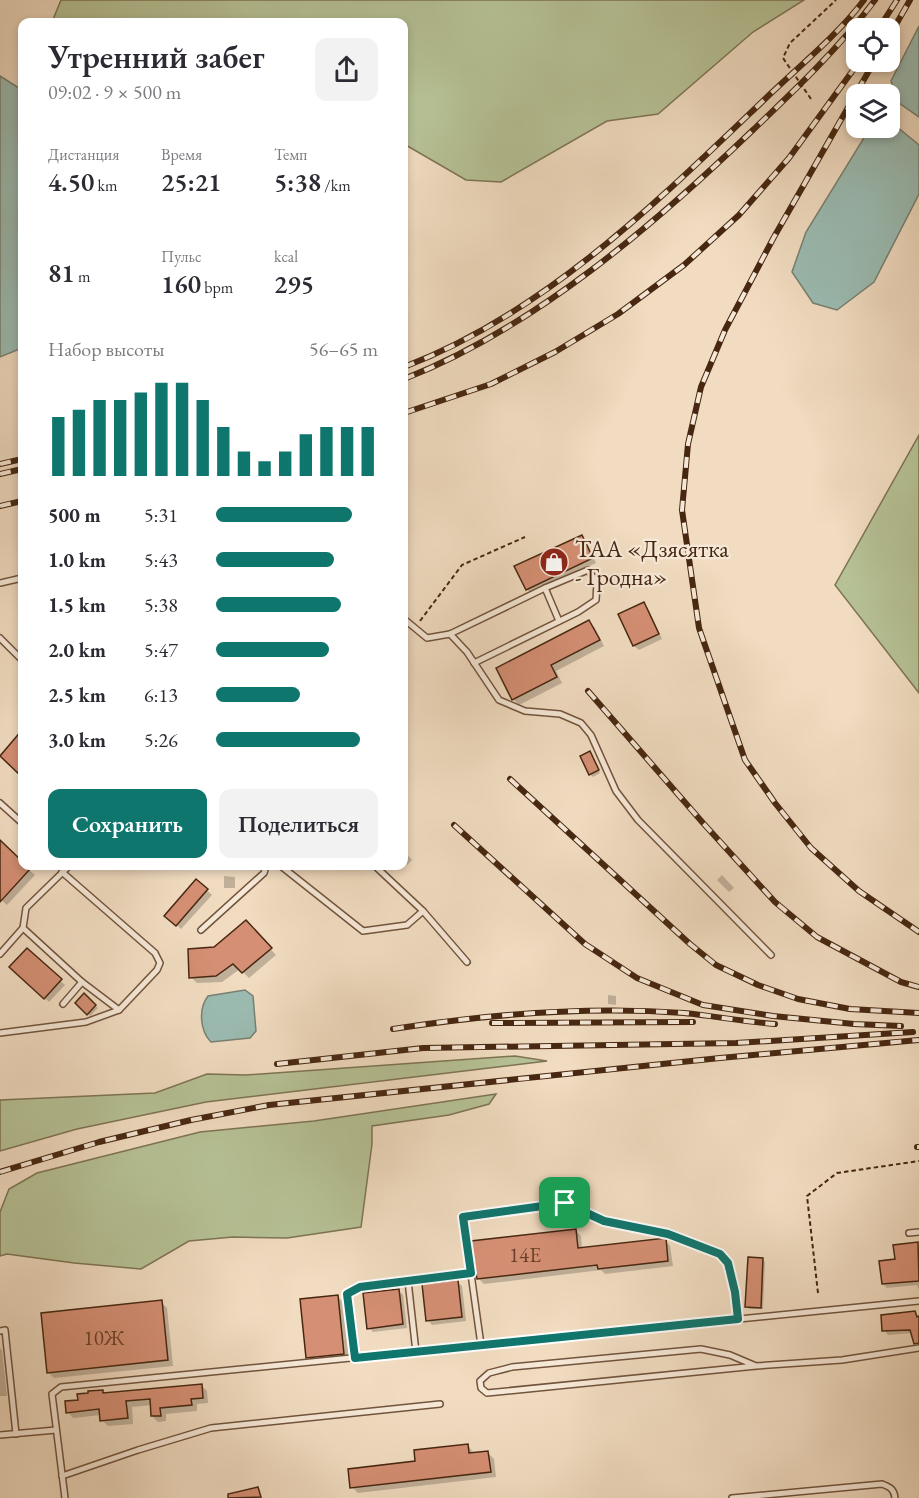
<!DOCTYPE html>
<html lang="ru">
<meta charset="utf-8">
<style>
body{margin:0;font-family:"EB Garamond",serif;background:#f2f2f3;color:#2b2b33;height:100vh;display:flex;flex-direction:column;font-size:22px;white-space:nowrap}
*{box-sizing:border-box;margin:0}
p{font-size:20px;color:#7c7c81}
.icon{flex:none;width:33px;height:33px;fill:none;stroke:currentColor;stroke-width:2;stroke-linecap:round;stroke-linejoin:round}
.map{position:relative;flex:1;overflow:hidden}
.side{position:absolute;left:18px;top:18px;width:390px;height:852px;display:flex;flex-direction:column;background:#fff;border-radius:12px;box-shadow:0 3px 9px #0003}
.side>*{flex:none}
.controls{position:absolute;left:846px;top:18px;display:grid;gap:12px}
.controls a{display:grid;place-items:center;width:54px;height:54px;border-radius:12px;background:#fff;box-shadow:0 3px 9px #0003;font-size:30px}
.pin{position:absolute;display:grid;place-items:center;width:51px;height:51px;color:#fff;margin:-26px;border-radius:12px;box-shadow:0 3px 9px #0006}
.round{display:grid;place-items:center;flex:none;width:63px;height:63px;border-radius:12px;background:#f2f2f3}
.head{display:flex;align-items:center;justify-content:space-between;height:102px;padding:0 30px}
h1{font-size:33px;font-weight:600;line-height:45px}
.metrics{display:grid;grid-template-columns:repeat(3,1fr);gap:9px;height:102px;padding:6px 30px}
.metrics div{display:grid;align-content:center}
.metrics b{font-size:26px;font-weight:600}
.metrics small{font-size:16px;font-weight:400}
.metrics p{font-size:16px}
.chart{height:168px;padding:12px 30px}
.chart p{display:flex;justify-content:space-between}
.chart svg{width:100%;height:108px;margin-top:6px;stroke:#0f766e;stroke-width:6}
.button{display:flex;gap:12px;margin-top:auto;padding:12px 30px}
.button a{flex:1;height:69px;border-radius:12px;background:#0f766e;color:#fff;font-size:24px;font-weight:600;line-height:69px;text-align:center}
.button a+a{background:#f2f2f3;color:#2b2b33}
ul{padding:0 30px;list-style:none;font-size:20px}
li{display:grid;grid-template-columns:96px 72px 1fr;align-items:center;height:45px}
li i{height:15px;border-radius:8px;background:#0f766e}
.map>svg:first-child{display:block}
.green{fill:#b6c296;stroke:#7e7454;stroke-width:1.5}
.water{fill:#9bbcb3;stroke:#798072;stroke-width:1.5}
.shadow{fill:#0003}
.building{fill:#d58f74;stroke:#472711;stroke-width:1.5}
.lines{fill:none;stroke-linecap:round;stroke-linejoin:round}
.service-casing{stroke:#72543d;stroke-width:8}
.path{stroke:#472711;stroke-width:2;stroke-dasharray:4.5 3;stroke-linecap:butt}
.service{stroke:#f6e8d7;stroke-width:5}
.rail-casing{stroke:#472711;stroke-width:6}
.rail{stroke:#f6e8d7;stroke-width:4;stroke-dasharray:11;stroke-linecap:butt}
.route-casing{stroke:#fff;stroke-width:12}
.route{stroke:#0f766e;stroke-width:8}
.labels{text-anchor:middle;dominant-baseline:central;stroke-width:4.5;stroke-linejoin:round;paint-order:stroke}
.number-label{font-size:21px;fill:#6a412a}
.poi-label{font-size:24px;fill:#472711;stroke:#f6e8d7;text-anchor:start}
</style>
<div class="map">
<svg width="919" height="1498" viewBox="0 0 919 1498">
<rect width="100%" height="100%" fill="#f1dcc1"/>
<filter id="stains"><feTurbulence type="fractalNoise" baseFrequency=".00333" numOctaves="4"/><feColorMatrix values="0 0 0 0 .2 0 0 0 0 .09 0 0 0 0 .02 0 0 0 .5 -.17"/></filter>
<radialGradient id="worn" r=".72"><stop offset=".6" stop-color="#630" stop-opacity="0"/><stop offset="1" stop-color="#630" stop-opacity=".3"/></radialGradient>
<!-- green -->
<g class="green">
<path d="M 61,0 L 804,0 L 753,32 L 658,114 L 607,121 L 501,182 L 466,180 L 404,144 L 404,22 L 52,22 Z"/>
<path d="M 919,435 L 919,693 L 835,585 Z"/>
<path d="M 515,1056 L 547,1061 L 206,1102 L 77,1129 L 0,1151 L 0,1100 L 155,1093 L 207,1074 L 246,1075 Z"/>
<path d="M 496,1094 L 489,1104 L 449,1115 L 372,1126 L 372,1144 L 361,1227 L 287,1238 L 233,1237 L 189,1241 L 141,1269 L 74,1263 L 7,1254 L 0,1256 L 0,1212 L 9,1189 L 37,1173 L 200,1132 L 314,1121 Z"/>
</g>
<!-- water -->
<g class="water">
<path d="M 919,26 L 919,117 L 899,103 L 891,81 Z"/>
<path d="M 0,76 L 22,90 L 22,348 L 0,357 Z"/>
<path d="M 890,121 L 919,145 L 919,194 L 874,282 L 837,310 L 813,303 L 792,272 L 806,232 L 870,128 L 890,128 Z"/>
<path d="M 245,990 L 253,996 L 256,1031 L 250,1038 L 211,1042 C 200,1031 198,1009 208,996 Z"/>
</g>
<!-- shadow -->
<g class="shadow">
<path d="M 581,536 L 586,541 L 596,563 L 531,594 L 527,589 Z"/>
<path d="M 644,604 L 648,608 L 662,639 L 639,650 L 634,646 L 620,615 Z"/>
<path d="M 589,622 L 595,628 L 604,646 L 556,671 L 562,683 L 519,705 L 513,699 Z"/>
<path d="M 22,732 L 22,775 L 1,755 Z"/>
<path d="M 590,753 L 600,773 L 593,777 L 590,774 Z"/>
<path d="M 0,842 L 22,863 L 22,866 L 25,866 L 35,875 L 7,905 L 0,899 Z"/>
<path d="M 404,851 L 412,860 L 407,865 L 404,861 Z"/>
<path d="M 722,875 L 734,888 L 729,892 L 717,880 Z"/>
<path d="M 224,876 L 235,877 L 235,888 L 224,888 Z"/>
<path d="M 196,881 L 212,895 L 181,929 L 166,915 Z"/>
<path d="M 246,922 L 276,955 L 249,978 L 240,969 L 222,982 L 197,983 L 191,977 L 214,949 Z"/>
<path d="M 27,950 L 65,985 L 49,1002 L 12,967 Z"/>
<path d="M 608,995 L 616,996 L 616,1005 L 608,1004 Z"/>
<path d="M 84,996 L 98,1008 L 90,1016 L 77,1003 Z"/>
<path d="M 575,1230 L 581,1236 L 582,1249 L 665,1240 L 670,1246 L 673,1266 L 605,1274 L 601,1270 L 484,1284 L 478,1278 Z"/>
<path d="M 917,1244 L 919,1246 L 919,1290 L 917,1285 L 887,1288 L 883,1284 Z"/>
<path d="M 763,1260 L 765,1262 L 763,1309 L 749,1309 L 747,1307 Z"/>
<path d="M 457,1282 L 462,1286 L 466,1321 L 432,1325 L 428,1320 Z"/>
<path d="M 399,1291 L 403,1295 L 407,1328 L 373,1332 L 369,1328 Z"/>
<path d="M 337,1296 L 343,1302 L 349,1359 L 314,1363 L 308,1357 Z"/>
<path d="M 161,1302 L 167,1308 L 173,1366 L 54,1378 L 48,1372 Z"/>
<path d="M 915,1312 L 919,1317 L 919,1345 L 915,1341 L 912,1333 L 888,1335 L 884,1330 Z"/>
<path d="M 0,1348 L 2,1350 L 7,1396 L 0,1396 Z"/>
<path d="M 201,1385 L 207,1391 L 208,1403 L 197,1404 L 197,1411 L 166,1414 L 166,1421 L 158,1422 L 152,1416 L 152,1405 L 132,1407 L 133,1424 L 108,1426 L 102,1420 L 101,1415 L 73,1418 L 68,1412 L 79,1401 L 102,1391 L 105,1394 Z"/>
<path d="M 468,1445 L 474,1454 L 488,1453 L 494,1459 L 496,1477 L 358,1493 L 352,1487 Z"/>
<path d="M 258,1488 L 262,1498 L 235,1498 L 234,1494 Z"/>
</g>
<!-- building -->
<g class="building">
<path d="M 582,535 L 593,558 L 526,590 L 514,566 Z"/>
<path d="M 644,602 L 659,634 L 633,646 L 618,614 Z"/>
<path d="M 589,620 L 600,640 L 551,665 L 557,677 L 512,700 L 496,668 Z"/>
<path d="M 22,730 L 22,777 L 0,756 Z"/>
<path d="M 590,751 L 599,770 L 589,775 L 580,756 Z"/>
<path d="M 0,840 L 22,861 L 22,866 L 28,866 L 31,868 L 0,902 Z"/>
<path d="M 196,879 L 208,889 L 176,926 L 164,916 Z"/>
<path d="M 246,920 L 272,948 L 242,973 L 233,964 L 216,976 L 189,978 L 188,949 L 214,947 Z"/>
<path d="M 27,948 L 62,979 L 44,999 L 9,967 Z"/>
<path d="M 84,993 L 96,1005 L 87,1015 L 75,1003 Z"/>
<path d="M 576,1229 L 578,1248 L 666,1238 L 668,1261 L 598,1269 L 597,1265 L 477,1279 L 471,1241 Z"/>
<path d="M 918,1242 L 919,1281 L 882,1284 L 879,1261 L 895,1259 L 893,1245 Z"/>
<path d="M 748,1257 L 763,1258 L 761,1308 L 745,1307 Z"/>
<path d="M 458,1280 L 462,1317 L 426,1321 L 422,1284 Z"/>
<path d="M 399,1289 L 403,1324 L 367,1329 L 363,1293 Z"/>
<path d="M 338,1295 L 344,1354 L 306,1358 L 300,1299 Z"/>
<path d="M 162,1300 L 168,1360 L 47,1373 L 41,1313 Z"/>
<path d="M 915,1311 L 917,1317 L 919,1316 L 919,1343 L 914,1344 L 910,1330 L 882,1331 L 881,1315 Z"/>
<path d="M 202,1384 L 203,1398 L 191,1399 L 192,1405 L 160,1408 L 161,1416 L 151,1416 L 150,1399 L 126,1401 L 128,1418 L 100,1421 L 99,1409 L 66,1413 L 65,1401 L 78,1400 L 77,1394 L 88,1393 L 88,1391 L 103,1390 L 103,1393 Z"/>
<path d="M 468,1444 L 469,1453 L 488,1451 L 491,1472 L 350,1488 L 348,1469 L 415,1461 L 414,1450 Z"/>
<path d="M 258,1487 L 261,1497 L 228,1498 L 228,1494 Z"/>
</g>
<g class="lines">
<!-- service casing -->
<g class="service-casing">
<g id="service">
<path d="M 0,583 L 22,578"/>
<path d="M 545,588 L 559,621"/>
<path d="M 404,619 L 427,638 L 450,634 L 545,588 L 588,570 L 597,583 L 596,600 L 578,612 L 474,663"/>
<path d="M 450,634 L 467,652 L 499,700 L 525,711 L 560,714 L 581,723 L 591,735 L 616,791 L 638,820 L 771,955"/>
<path d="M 0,638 L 22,660"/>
<path d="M 0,803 L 22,823"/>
<path d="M 281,866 L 363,931 L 407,925 L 423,911 L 375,866"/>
<path d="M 423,911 L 467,962"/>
<path d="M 23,928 L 82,982 L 119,1010 L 157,970 L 160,963 L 155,953 L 62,872"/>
<path d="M 201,930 L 264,873 L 266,866"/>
<path d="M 0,954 L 23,928 L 26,908 L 69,866"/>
<path d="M 63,1004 L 82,982"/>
<path d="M 0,1033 L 86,1022 L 119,1010"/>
<path d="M 909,1233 L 919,1232"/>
<path d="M 408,1281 L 416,1352"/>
<path d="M 0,1331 L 5,1330 L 16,1434"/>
<path d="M 481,1345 L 463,1217 L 565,1203 L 604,1221 L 668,1234 L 720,1254 L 727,1263 L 735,1291 L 738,1319"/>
<path d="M 355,1358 L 347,1294 L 360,1287 L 471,1273"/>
<path d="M 756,1366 L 730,1355 L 701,1349 L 512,1367 L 489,1373 L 480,1381 L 481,1388 L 487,1393 L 756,1366 L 842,1360 L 919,1348"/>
<path d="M 0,1435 L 56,1430"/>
<path d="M 62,1476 L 138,1450 L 211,1428 L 440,1404"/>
<path d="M 65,1498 L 52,1394 L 61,1387 L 919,1301"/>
<path d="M 732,1498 L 882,1484 C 890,1487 894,1489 895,1498"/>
</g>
</g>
<!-- path -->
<g class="path">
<path d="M 811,99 L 783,58 L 790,43 L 836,0"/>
<path d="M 420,621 L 462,565 L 525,537"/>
<path d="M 818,1293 L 807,1196 L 837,1173 L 919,1161"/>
</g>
<!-- service -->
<use href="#service" class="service"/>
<!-- rail casing -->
<g class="rail-casing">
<g id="rail">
<path d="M 879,28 L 897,0"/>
<path d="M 890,35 L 910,0"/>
<path d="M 874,62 L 774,237 L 725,330 L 701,387 L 688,444 L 682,510 L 699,628 L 745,760 L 775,803 L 811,848 L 859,891 L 919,932"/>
<path d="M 404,367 C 545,313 656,203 764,100 C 796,69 838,35 864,0"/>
<path d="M 404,379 C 534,328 653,226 754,129 C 797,88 839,48 875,0"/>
<path d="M 404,413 L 491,384 L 555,352 L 618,314 L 684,265 L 739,215 L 789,158 L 859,62"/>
<path d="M 0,464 L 22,459"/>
<path d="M 0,474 L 22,469"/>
<path d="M 0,506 L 22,501"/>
<path d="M 588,691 L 703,823 L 775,902 L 817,937 L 901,982 L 919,987"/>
<path d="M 510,779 L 690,944 L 716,965 L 758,985 L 798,999 L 850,1009 L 919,1013"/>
<path d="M 454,825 L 585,944 L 637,978 L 703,1005 L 773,1016 L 854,1024 L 901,1026"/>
<path d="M 492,1023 L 693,1022"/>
<path d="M 393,1029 C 489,1014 587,1006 684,1013 C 715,1016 745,1022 775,1024"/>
<path d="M 277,1064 L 423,1048 L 736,1043 L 913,1032"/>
<path d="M 917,1147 L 919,1147"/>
<path d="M 0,1172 L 99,1142 L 191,1120 L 269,1105 L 720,1058 L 919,1040"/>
</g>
</g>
<!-- rail -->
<use href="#rail" class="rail"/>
</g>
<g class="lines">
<!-- route casing -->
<g class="route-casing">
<path id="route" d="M 565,1203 L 604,1221 L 668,1234 L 720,1254 L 728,1263 L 735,1292 L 738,1319 L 355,1358 L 347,1294 L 360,1287 L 471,1273 L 463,1217 Z"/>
</g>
<!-- route -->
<use href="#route" class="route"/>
</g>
<!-- icons -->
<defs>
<g id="shop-disc" transform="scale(1.5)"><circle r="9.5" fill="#8f2418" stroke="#f6e8d7"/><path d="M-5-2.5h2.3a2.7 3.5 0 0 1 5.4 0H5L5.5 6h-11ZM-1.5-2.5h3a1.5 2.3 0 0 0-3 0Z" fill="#fff"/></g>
</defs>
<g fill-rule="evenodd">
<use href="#shop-disc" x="554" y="562"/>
</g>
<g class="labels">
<!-- number labels -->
<g class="number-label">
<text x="525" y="1254">14Е</text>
<text x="104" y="1337">10Ж</text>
</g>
<!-- poi labels -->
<g class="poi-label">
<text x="575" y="548">ТАА «Дзясятка<tspan x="575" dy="28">- Гродна»</tspan></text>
</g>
</g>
<rect width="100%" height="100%" filter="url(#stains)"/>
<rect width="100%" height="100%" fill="url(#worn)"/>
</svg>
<div class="controls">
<a><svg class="icon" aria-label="locate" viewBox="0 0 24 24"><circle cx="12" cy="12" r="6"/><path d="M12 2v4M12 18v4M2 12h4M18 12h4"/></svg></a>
<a><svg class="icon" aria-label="layers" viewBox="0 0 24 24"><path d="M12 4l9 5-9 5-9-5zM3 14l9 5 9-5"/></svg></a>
</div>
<div class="pin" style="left:565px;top:1203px;background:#1e9e55"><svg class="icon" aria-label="arrive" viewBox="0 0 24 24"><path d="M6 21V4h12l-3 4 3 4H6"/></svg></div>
<section class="side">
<div class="head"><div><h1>Утренний забег</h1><p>09:02 · 9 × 500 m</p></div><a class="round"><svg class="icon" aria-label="share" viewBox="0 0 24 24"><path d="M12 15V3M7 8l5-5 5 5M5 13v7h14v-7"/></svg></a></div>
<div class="metrics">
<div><p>Дистанция</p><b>4.50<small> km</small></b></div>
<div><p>Время</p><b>25:21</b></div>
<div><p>Темп</p><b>5:38<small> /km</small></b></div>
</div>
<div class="metrics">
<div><b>81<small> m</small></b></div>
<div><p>Пульс</p><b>160<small> bpm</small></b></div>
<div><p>kcal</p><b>295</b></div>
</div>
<div class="chart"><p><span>Набор высоты</span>56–65 m</p>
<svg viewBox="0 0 160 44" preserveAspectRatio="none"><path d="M5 44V20M15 44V17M25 44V13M35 44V13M45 44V10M55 44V6M65 44V6M75 44V13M85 44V24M95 44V34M105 44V38M115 44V34M125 44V27M135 44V24M145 44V24M155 44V24"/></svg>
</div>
<ul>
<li><b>500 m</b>5:31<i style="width:84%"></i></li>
<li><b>1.0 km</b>5:43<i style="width:73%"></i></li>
<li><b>1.5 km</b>5:38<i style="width:77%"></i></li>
<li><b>2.0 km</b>5:47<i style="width:70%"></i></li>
<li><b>2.5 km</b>6:13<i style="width:52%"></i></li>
<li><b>3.0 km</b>5:26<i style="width:89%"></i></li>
</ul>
<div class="button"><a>Сохранить</a><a>Поделиться</a></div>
</section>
</div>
